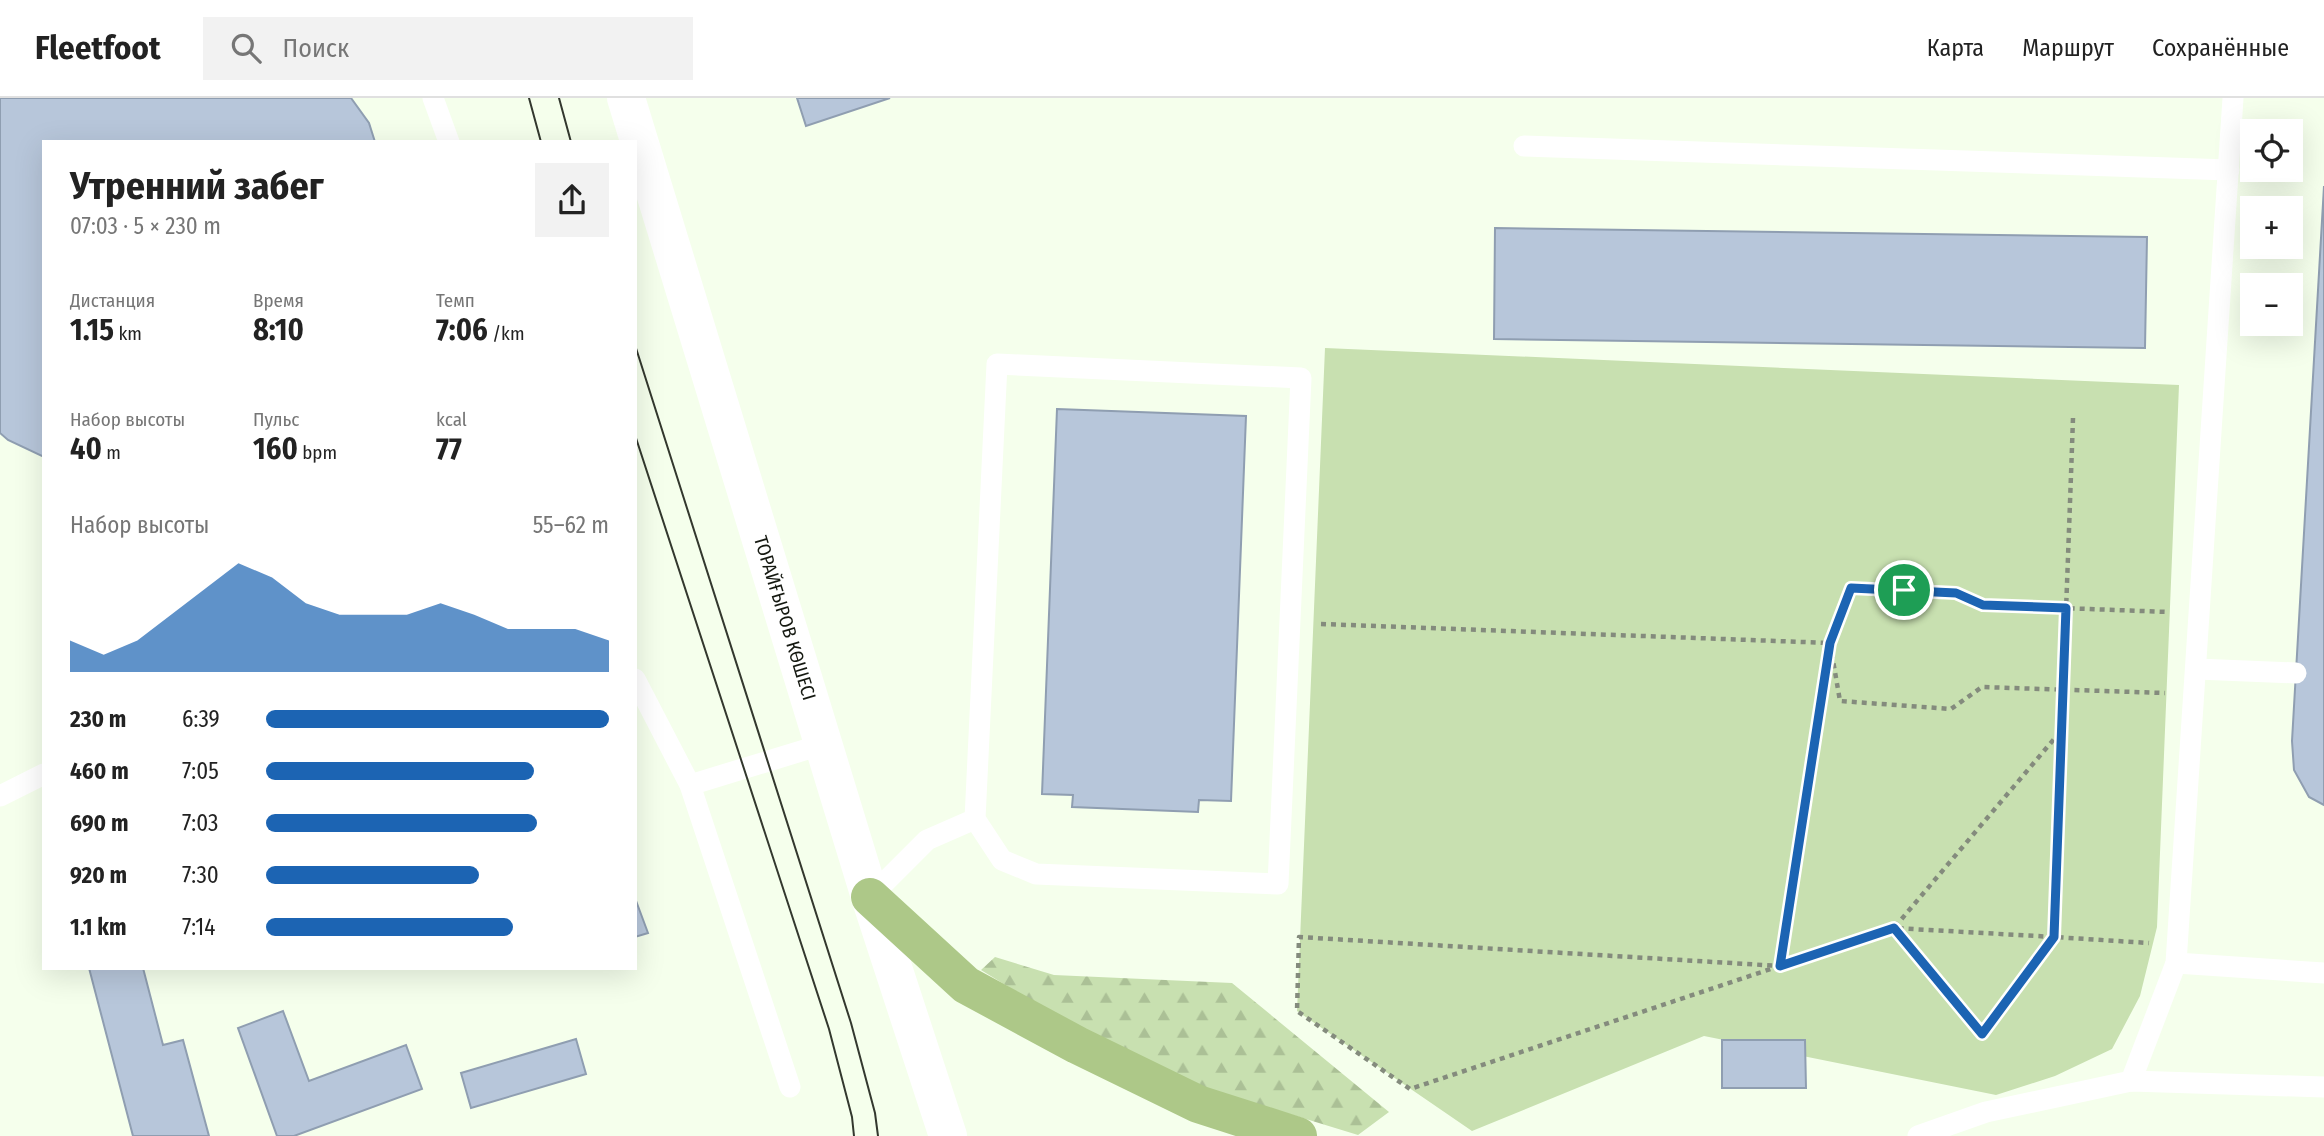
<!DOCTYPE html>
<html lang="ru">
<meta charset="utf-8">
<style>
body{margin:0;font-family:"Fira Sans Condensed",sans-serif;background:#f2f2f2;color:#222;height:100vh;display:flex;flex-direction:column;font-size:26px;white-space:nowrap}
*{box-sizing:border-box;margin:0}
p{font-size:23px;color:#767676}
.icon{flex:none;width:38px;height:38px;fill:none;stroke:currentColor;stroke-width:2;stroke-linecap:round;stroke-linejoin:round}
.map{position:relative;flex:1;overflow:hidden}
.sheet{position:absolute;left:42px;top:42px;width:595px;height:830px;display:flex;flex-direction:column;background:#fff;border-radius:0px;box-shadow:0 7px 28px #0002}
.sheet>*{flex:none}
.tools{position:absolute;left:2240px;top:21px;display:grid;gap:14px}
.tools a{display:grid;place-items:center;width:63px;height:63px;border-radius:0px;background:#fff;box-shadow:0 7px 28px #0002;font-size:35px}
.pin{position:absolute;display:grid;place-items:center;width:60px;height:60px;color:#fff;margin:-30px;border:4px solid #fff;border-radius:50%;box-shadow:0 2px 7px #0007}
.round{display:grid;place-items:center;flex:none;width:74px;height:74px;border-radius:0px;background:#f2f2f2}
.head{display:flex;align-items:center;justify-content:space-between;height:119px;padding:0 28px}
h1{font-size:38px;font-weight:700;line-height:52px}
.figures{display:grid;grid-template-columns:repeat(3,1fr);gap:10px;height:119px;padding:7px 28px}
.figures div{display:grid;align-content:center}
.figures b{font-size:30px;font-weight:700}
.figures small{font-size:19px;font-weight:400}
.figures p{font-size:19px}
.chart{height:196px;padding:14px 28px}
.chart p{display:flex;justify-content:space-between}
.chart svg{width:100%;height:126px;margin-top:7px;fill:#1c64b3;opacity:.7}
ul{padding:0 28px;list-style:none;font-size:23px}
li{display:grid;grid-template-columns:112px 84px 1fr;align-items:center;height:52px}
li i{height:18px;border-radius:9px;background:#1c64b3}
header{display:flex;align-items:center;gap:42px;box-sizing:border-box;height:98px;padding:0 35px;background:#fff;border-bottom:2px solid #e0e0e0}
header strong{font-size:33px}
nav{display:flex;gap:38px;margin-inline-start:auto;font-size:24px}
.search{width:490px;height:63px;background:#f2f2f2;display:flex;align-items:center;gap:18px;box-sizing:border-box;padding:0 24px;border-radius:0px;color:#767676;font-size:26px}
.map>svg:first-child{display:block}
.forest{fill:url(#forest-firs)}
.green{fill:#c8e0b0}
.building{fill:#b7c6da;stroke:#8f9eb1;stroke-width:2}
.lines{fill:none;stroke-linecap:round;stroke-linejoin:round}
.path{stroke:#848b7d;stroke-width:4.5;stroke-dasharray:5 5;stroke-linecap:butt}
.lane{stroke:#fff;stroke-width:21}
.secondary{stroke:#fff;stroke-width:38}
.primary{stroke:#adc888;stroke-width:38}
.tram{stroke:#33382e;stroke-width:2}
.route-casing{stroke:#fff;stroke-width:14}
.route{stroke:#1c64b3;stroke-width:9}
.labels{text-anchor:middle;dominant-baseline:central;stroke-width:7;stroke-linejoin:round;paint-order:stroke}
.street-label{font-size:19px;fill:#151911;stroke:#fff}
</style>
<header>
<strong>Fleetfoot</strong>
<div class="search"><svg class="icon" aria-label="search" viewBox="0 0 24 24"><circle cx="10" cy="10" r="6"/><path d="M15 15l6 6"/></svg>Поиск</div>
<nav><a>Карта</a><a>Маршрут</a><a>Сохранённые</a></nav>
</header>
<div class="map">
<svg width="2324" height="1038" viewBox="0 0 2324 1038">
<defs>
<pattern id="forest-firs" width="22" height="20" patternUnits="userSpaceOnUse" patternTransform="scale(1.75)"><rect width="22" height="20" fill="#c8e0b0"/><path d="M5 1l3.5 6h-7zM16 11l3.5 6h-7z" fill="#abc096"/></pattern>
</defs>
<rect width="100%" height="100%" fill="#f5ffec"/>
<!-- forest -->
<path class="forest" d="M 995,859 L 1054,877 L 1232,885 L 1389,1014 L 1358,1037 L 1202,989 L 1075,930 L 981,872 Z"/>
<!-- green -->
<path class="green" d="M 1325,250 L 2179,287 L 2157,829 L 2140,898 L 2112,951 L 2055,978 L 1996,997 L 1704,938 L 1472,1033 L 1297,913 Z"/>
<!-- building -->
<g class="building">
<path d="M 0,0 L 351,0 L 369,25 L 375,44 L 44,44 L 44,359 L 8,342 L 0,335 Z"/>
<path d="M 797,0 L 890,0 L 806,28 Z"/>
<path d="M 2324,88 L 2324,707 L 2309,699 L 2294,672 L 2292,643 Z"/>
<path d="M 1495,130 L 2147,139 L 2145,250 L 1494,241 Z"/>
<path d="M 1057,311 L 1246,318 L 1231,703 L 1199,702 L 1198,714 L 1072,709 L 1073,697 L 1042,696 Z"/>
<path d="M 635,800 L 648,835 L 635,839 Z"/>
<path d="M 89,870 L 143,870 L 163,947 L 183,942 L 209,1038 L 133,1038 Z"/>
<path d="M 283,913 L 309,983 L 406,947 L 422,991 L 294,1038 L 277,1038 L 238,930 Z"/>
<path d="M 576,941 L 586,976 L 471,1010 L 461,975 Z"/>
<path d="M 1722,942 L 1805,942 L 1806,990 L 1722,990 Z"/>
</g>
<g class="lines">
<!-- path -->
<g class="path">
<path d="M 2073,320 C 2067,493 2060,666 2054,839 L 1894,830 L 1410,991 L 1297,913 L 1299,839 L 1780,868 L 1830,545 L 1851,490 L 1956,495 L 1983,507 L 2169,514"/>
<path d="M 1321,526 L 1830,545 L 1840,603 L 1951,611 L 1982,589 L 2165,595"/>
<path d="M 2060,634 L 1894,830 L 1982,936 L 2054,839 L 2149,845"/>
</g>
<!-- lane -->
<g class="lane">
<path d="M 433,0 L 449,44"/>
<path d="M 1524,48 L 2229,72"/>
<path d="M 2197,571 L 2296,575"/>
<path d="M 635,581 L 690,687 L 790,989"/>
<path d="M 690,687 L 824,646"/>
<path d="M 0,698 L 44,676"/>
<path d="M 870,799 L 927,742 L 975,721 L 1002,762 L 1036,776 L 1278,786 L 1301,280 L 997,266 L 975,721"/>
<path d="M 2176,865 L 2324,875"/>
<path d="M 2131,983 L 2176,865 L 2233,0"/>
<path d="M 1918,1038 L 1986,1014 L 2131,983 L 2324,989"/>
</g>
<!-- secondary -->
<path class="secondary" d="M 626,0 L 870,799 L 948,1038"/>
<!-- primary -->
<path class="primary" d="M 870,799 L 966,887 L 1077,947 L 1198,1006 L 1298,1038"/>
<!-- tram -->
<g class="tram">
<path d="M 529,0 L 541,44"/>
<path d="M 559,0 L 571,44"/>
<path d="M 635,247 L 851,925 L 875,1015 L 878,1038"/>
<path d="M 635,337 L 829,931 L 852,1019 L 854,1038"/>
</g>
</g>
<g class="lines">
<!-- route casing -->
<g class="route-casing">
<path id="route" d="M 1851,490 L 1956,495 L 1983,507 L 2066,510 L 2054,839 L 1982,936 L 1894,830 L 1780,868 L 1830,545 Z"/>
</g>
<!-- route -->
<use href="#route" class="route"/>
</g>
<g class="labels">
<!-- street labels -->
<g class="street-label">
<text transform="translate(785 520) rotate(73)">ТОРАЙҒЫРОВ КӨШЕСІ</text>
</g>
</g>
</svg>
<div class="tools">
<a><svg class="icon" aria-label="locate" viewBox="0 0 24 24"><circle cx="12" cy="12" r="6"/><path d="M12 2v4M12 18v4M2 12h4M18 12h4"/></svg></a>
<a>+</a>
<a>−</a>
</div>
<div class="pin" style="left:1904px;top:492px;background:#1e9e55"><svg class="icon" aria-label="arrive" viewBox="0 0 24 24"><path d="M6 21V4h12l-3 4 3 4H6"/></svg></div>
<section class="sheet">
<div class="head"><div><h1>Утренний забег</h1><p>07:03 · 5 × 230 m</p></div><a class="round"><svg class="icon" aria-label="share" viewBox="0 0 24 24"><path d="M12 15V3M7 8l5-5 5 5M5 13v7h14v-7"/></svg></a></div>
<div class="figures">
<div><p>Дистанция</p><b>1.15<small> km</small></b></div>
<div><p>Время</p><b>8:10</b></div>
<div><p>Темп</p><b>7:06<small> /km</small></b></div>
</div>
<div class="figures">
<div><p>Набор высоты</p><b>40<small> m</small></b></div>
<div><p>Пульс</p><b>160<small> bpm</small></b></div>
<div><p>kcal</p><b>77</b></div>
</div>
<div class="chart"><p><span>Набор высоты</span>55–62 m</p>
<svg viewBox="0 0 160 44" preserveAspectRatio="none"><path d="M0 44V33L10 38L20 33L30 24L40 15L50 6L60 11L70 20L80 24L90 24L100 24L110 20L120 24L130 29L140 29L150 29L160 33V44z"/></svg>
</div>
<ul>
<li><b>230 m</b>6:39<i style="width:100%"></i></li>
<li><b>460 m</b>7:05<i style="width:78%"></i></li>
<li><b>690 m</b>7:03<i style="width:79%"></i></li>
<li><b>920 m</b>7:30<i style="width:62%"></i></li>
<li><b>1.1 km</b>7:14<i style="width:72%"></i></li>
</ul>
</section>
</div>
